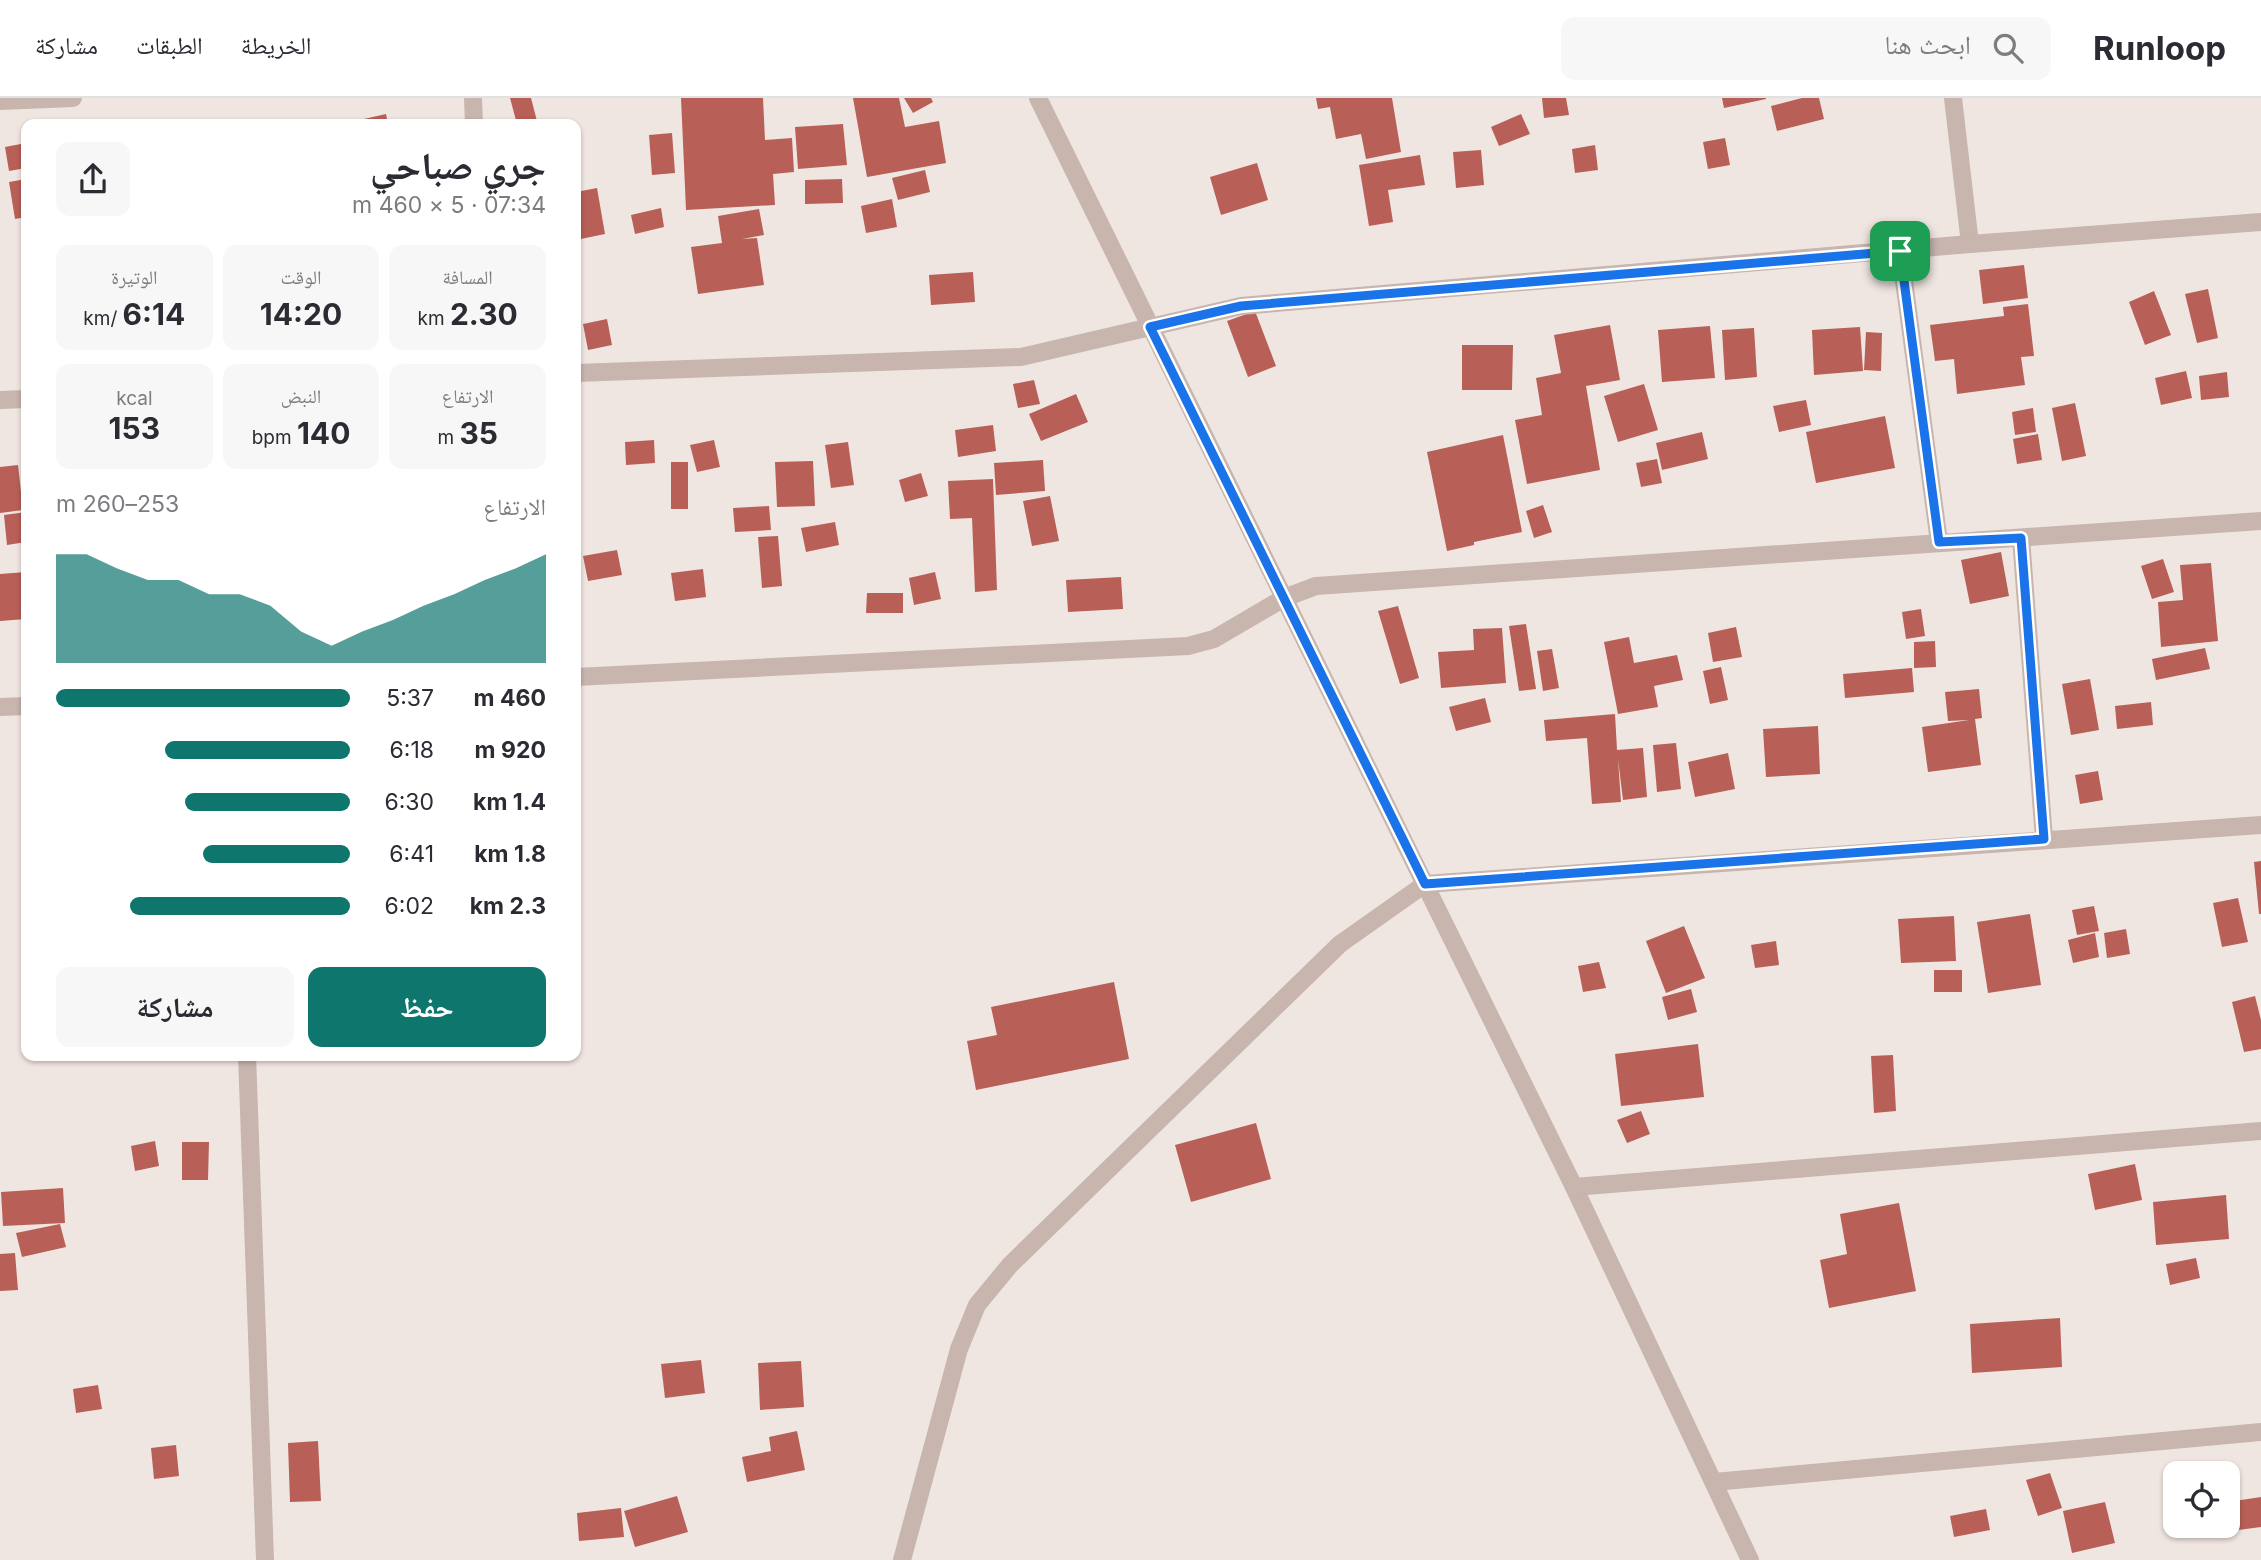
<!DOCTYPE html>
<html lang="ar">
<meta charset="utf-8">
<style>
body{margin:0;font-family:Inter,"Noto Naskh Arabic",sans-serif;background:#f7f7f7;color:#2b2b33;direction:rtl;height:100vh;display:flex;flex-direction:column;font-size:26px;white-space:nowrap}
*{box-sizing:border-box;margin:0}
p{font-size:23px;color:#7c7c81}
.icon{flex:none;width:38px;height:38px;fill:none;stroke:currentColor;stroke-width:2;stroke-linecap:round;stroke-linejoin:round}
.map{position:relative;flex:1;overflow:hidden;direction:ltr}
.sheet{position:absolute;left:21px;top:21px;width:560px;height:942px;display:flex;flex-direction:column;background:#fff;border-radius:14px;box-shadow:0 2px 5px #0004;direction:rtl}
.sheet>*{flex:none}
.buttons{position:absolute;left:2163px;top:1363px;display:grid;gap:14px}
.buttons a{display:grid;place-items:center;width:77px;height:77px;border-radius:14px;background:#fff;box-shadow:0 2px 5px #0004;font-size:35px}
.pin{position:absolute;display:grid;place-items:center;width:60px;height:60px;color:#fff;margin:-30px;border-radius:14px;box-shadow:0 4px 10px #0006}
.round{display:grid;place-items:center;flex:none;width:74px;height:74px;border-radius:14px;background:#f7f7f7}
.summary{display:flex;align-items:center;justify-content:space-between;height:119px;padding:0 35px}
h1{font-size:38px;font-weight:700;line-height:52px}
.figures{display:grid;grid-template-columns:repeat(3,1fr);gap:10px;height:119px;padding:7px 35px}
.figures div{display:grid;align-content:center;border-radius:14px;background:#f7f7f7;text-align:center}
.figures b{font-size:30px;font-weight:700}
.figures small{font-size:19px;font-weight:400}
.figures p{font-size:19px}
.chart{height:196px;padding:14px 35px}
.chart p{display:flex;justify-content:space-between}
.chart svg{width:100%;height:126px;margin-top:7px;fill:#0f766e;opacity:.7}
.button{display:flex;gap:14px;margin-top:auto;padding:14px 35px}
.button a{flex:1;height:80px;border-radius:14px;background:#0f766e;color:#fff;font-size:28px;font-weight:700;line-height:80px;text-align:center}
.button a+a{background:#f7f7f7;color:#2b2b33}
ul{padding:0 35px;list-style:none;font-size:23px}
li{display:grid;grid-template-columns:112px 84px 1fr;align-items:center;height:52px}
li i{height:18px;border-radius:9px;background:#0f766e}
header{display:flex;align-items:center;gap:42px;box-sizing:border-box;height:98px;padding:0 35px;background:#fff;border-bottom:2px solid #e1e1e2}
header strong{font-size:33px}
nav{display:flex;gap:38px;margin-inline-start:auto;font-size:24px}
.search{width:490px;height:63px;background:#f7f7f7;display:flex;align-items:center;gap:18px;box-sizing:border-box;padding:0 24px;border-radius:14px;color:#7c7c81;font-size:26px}
.map>svg:first-child{display:block}
.building{fill:#b85f57}
.lines{fill:none;stroke-linecap:round;stroke-linejoin:round}
.minor{stroke:#c7b5ae;stroke-width:18}
.route-casing{stroke:#fff;stroke-width:14}
.route{stroke:#1a73e8;stroke-width:9}
</style>
<header>
<strong>Runloop</strong>
<div class="search"><svg class="icon" aria-label="search" viewBox="0 0 24 24"><circle cx="10" cy="10" r="6"/><path d="M15 15l6 6"/></svg>ابحث هنا</div>
<nav><a>الخريطة</a><a>الطبقات</a><a>مشاركة</a></nav>
</header>
<div class="map">
<svg width="2261" height="1462" viewBox="0 0 2261 1462">
<rect width="100%" height="100%" fill="#f0e6e1"/>
<!-- building -->
<g class="building">
<path d="M 510,0 L 531,0 L 537,23 L 517,26 Z"/>
<path d="M 681,0 L 763,0 L 765,42 L 792,40 L 794,74 L 773,76 L 775,107 L 686,112 Z"/>
<path d="M 853,0 L 899,0 L 905,29 L 939,23 L 946,65 L 867,79 Z"/>
<path d="M 904,0 L 931,0 L 933,4 L 913,15 Z"/>
<path d="M 1316,0 L 1392,0 L 1401,54 L 1366,61 L 1361,36 L 1336,41 L 1330,9 L 1318,11 Z"/>
<path d="M 1542,0 L 1566,0 L 1569,17 L 1544,20 Z"/>
<path d="M 1722,0 L 1766,0 L 1766,1 L 1724,10 Z"/>
<path d="M 1802,0 L 1819,0 L 1824,21 L 1777,33 L 1771,8 Z"/>
<path d="M 386,16 L 388,26 L 355,26 L 355,23 Z"/>
<path d="M 1521,16 L 1530,36 L 1499,48 L 1491,29 Z"/>
<path d="M 843,26 L 847,67 L 798,71 L 795,29 Z"/>
<path d="M 672,35 L 675,75 L 652,77 L 649,37 Z"/>
<path d="M 1725,40 L 1730,67 L 1708,71 L 1703,44 Z"/>
<path d="M 26,45 L 26,70 L 9,73 L 5,49 Z"/>
<path d="M 1595,47 L 1598,72 L 1575,75 L 1572,51 Z"/>
<path d="M 1481,52 L 1484,87 L 1456,90 L 1453,54 Z"/>
<path d="M 1420,57 L 1425,87 L 1388,92 L 1393,124 L 1369,128 L 1359,67 Z"/>
<path d="M 1257,65 L 1268,102 L 1221,117 L 1210,79 Z"/>
<path d="M 925,72 L 930,94 L 898,102 L 892,80 Z"/>
<path d="M 26,81 L 26,119 L 15,121 L 9,84 Z"/>
<path d="M 842,81 L 843,105 L 805,106 L 805,82 Z"/>
<path d="M 597,90 L 605,136 L 576,142 L 576,94 Z"/>
<path d="M 892,101 L 897,129 L 866,135 L 861,108 Z"/>
<path d="M 661,110 L 664,129 L 635,136 L 631,117 Z"/>
<path d="M 759,111 L 764,137 L 742,141 L 757,140 L 764,187 L 698,196 L 691,149 L 722,145 L 718,118 Z"/>
<path d="M 2024,167 L 2028,200 L 1983,206 L 1979,172 Z"/>
<path d="M 973,174 L 975,204 L 931,207 L 929,177 Z"/>
<path d="M 2208,191 L 2218,240 L 2197,245 L 2185,196 Z"/>
<path d="M 2154,193 L 2171,237 L 2145,247 L 2129,204 Z"/>
<path d="M 2028,206 L 2034,258 L 2021,259 L 2025,287 L 1957,296 L 1954,261 L 1935,263 L 1930,227 L 2004,218 L 2003,209 Z"/>
<path d="M 1255,213 L 1276,268 L 1248,279 L 1227,223 Z"/>
<path d="M 607,221 L 612,247 L 588,252 L 583,226 Z"/>
<path d="M 1610,227 L 1620,282 L 1586,288 L 1600,372 L 1527,386 L 1515,322 L 1542,317 L 1536,280 L 1561,275 L 1554,237 Z"/>
<path d="M 1710,228 L 1715,280 L 1662,284 L 1658,232 Z"/>
<path d="M 1860,229 L 1863,273 L 1814,277 L 1812,232 Z"/>
<path d="M 1754,230 L 1757,279 L 1725,282 L 1722,232 Z"/>
<path d="M 1866,234 L 1882,235 L 1881,273 L 1864,272 Z"/>
<path d="M 1462,247 L 1513,247 L 1512,292 L 1462,292 Z"/>
<path d="M 2186,273 L 2192,300 L 2161,307 L 2155,280 Z"/>
<path d="M 2227,274 L 2229,299 L 2201,302 L 2199,278 Z"/>
<path d="M 1034,282 L 1040,306 L 1018,310 L 1013,286 Z"/>
<path d="M 1644,286 L 1658,332 L 1618,344 L 1604,298 Z"/>
<path d="M 1076,296 L 1088,324 L 1041,343 L 1029,316 Z"/>
<path d="M 1806,302 L 1811,327 L 1779,334 L 1773,308 Z"/>
<path d="M 2075,305 L 2086,358 L 2062,363 L 2052,310 Z"/>
<path d="M 2033,310 L 2036,334 L 2015,337 L 2012,314 Z"/>
<path d="M 1885,318 L 1895,370 L 1816,385 L 1806,334 Z"/>
<path d="M 993,327 L 996,353 L 958,359 L 955,332 Z"/>
<path d="M 1702,334 L 1708,361 L 1662,372 L 1656,345 Z"/>
<path d="M 2038,336 L 2042,362 L 2017,366 L 2013,341 Z"/>
<path d="M 1503,337 L 1522,434 L 1474,444 L 1474,447 L 1447,453 L 1427,354 Z"/>
<path d="M 654,342 L 655,365 L 626,367 L 625,344 Z"/>
<path d="M 714,342 L 720,369 L 697,374 L 690,347 Z"/>
<path d="M 848,344 L 854,387 L 831,390 L 825,347 Z"/>
<path d="M 1657,361 L 1662,385 L 1641,389 L 1636,365 Z"/>
<path d="M 1043,362 L 1045,393 L 996,397 L 994,365 Z"/>
<path d="M 813,363 L 815,408 L 777,409 L 775,364 Z"/>
<rect x="671" y="364" width="17" height="47"/>
<path d="M 18,367 L 23,412 L 0,415 L 0,369 Z"/>
<path d="M 921,375 L 928,398 L 905,404 L 899,382 Z"/>
<path d="M 993,381 L 997,492 L 975,494 L 972,420 L 950,421 L 948,383 Z"/>
<path d="M 1050,398 L 1059,443 L 1032,448 L 1023,403 Z"/>
<path d="M 1543,407 L 1552,434 L 1534,440 L 1526,413 Z"/>
<path d="M 769,408 L 771,432 L 735,434 L 733,410 Z"/>
<path d="M 26,414 L 26,444 L 7,447 L 4,417 Z"/>
<path d="M 835,424 L 839,447 L 806,454 L 801,430 Z"/>
<path d="M 778,438 L 782,488 L 762,490 L 758,439 Z"/>
<path d="M 617,452 L 622,477 L 588,483 L 583,458 Z"/>
<path d="M 2001,454 L 2009,498 L 1970,506 L 1961,462 Z"/>
<path d="M 2163,461 L 2174,494 L 2152,501 L 2141,468 Z"/>
<path d="M 2211,465 L 2218,543 L 2161,549 L 2158,504 L 2183,502 L 2180,467 Z"/>
<path d="M 703,471 L 706,499 L 675,503 L 671,475 Z"/>
<path d="M 26,474 L 26,521 L 0,523 L 0,476 Z"/>
<path d="M 935,474 L 941,501 L 914,507 L 909,480 Z"/>
<path d="M 1121,479 L 1123,511 L 1068,514 L 1066,482 Z"/>
<path d="M 867,495 L 903,495 L 903,515 L 866,515 Z"/>
<path d="M 1398,508 L 1419,580 L 1400,586 L 1378,513 Z"/>
<path d="M 1921,511 L 1925,538 L 1906,541 L 1902,514 Z"/>
<path d="M 1526,526 L 1536,591 L 1519,593 L 1509,528 Z"/>
<path d="M 1736,529 L 1742,559 L 1713,564 L 1708,535 Z"/>
<path d="M 1502,530 L 1506,585 L 1441,590 L 1438,554 L 1474,552 L 1473,531 Z"/>
<path d="M 1629,539 L 1634,565 L 1677,557 L 1683,582 L 1654,588 L 1658,609 L 1618,616 L 1604,544 Z"/>
<path d="M 1935,543 L 1936,569 L 1914,570 L 1914,544 Z"/>
<path d="M 2205,550 L 2210,571 L 2156,582 L 2152,561 Z"/>
<path d="M 1552,551 L 1559,590 L 1543,593 L 1537,553 Z"/>
<path d="M 1721,569 L 1728,602 L 1710,606 L 1703,573 Z"/>
<path d="M 1912,570 L 1914,594 L 1845,600 L 1843,576 Z"/>
<path d="M 2090,581 L 2099,632 L 2071,637 L 2062,586 Z"/>
<path d="M 1979,591 L 1982,620 L 1975,621 L 1981,667 L 1928,674 L 1922,629 L 1969,622 L 1948,623 L 1945,594 Z"/>
<path d="M 1485,600 L 1491,624 L 1456,633 L 1449,609 Z"/>
<path d="M 2151,604 L 2153,627 L 2117,631 L 2115,608 Z"/>
<path d="M 1615,616 L 1617,652 L 1643,650 L 1647,699 L 1623,702 L 1618,661 L 1621,704 L 1592,706 L 1587,640 L 1546,643 L 1544,622 Z"/>
<path d="M 1818,628 L 1820,676 L 1766,679 L 1763,631 Z"/>
<path d="M 1676,645 L 1681,691 L 1657,694 L 1653,647 Z"/>
<path d="M 1728,655 L 1735,691 L 1695,699 L 1688,664 Z"/>
<path d="M 2098,673 L 2103,702 L 2080,706 L 2075,677 Z"/>
<path d="M 2261,763 L 2261,816 L 2259,816 L 2254,764 Z"/>
<path d="M 2238,800 L 2248,844 L 2222,849 L 2213,805 Z"/>
<path d="M 2094,808 L 2099,833 L 2077,837 L 2072,812 Z"/>
<path d="M 2030,816 L 2041,887 L 1988,895 L 1977,824 Z"/>
<path d="M 1954,818 L 1956,863 L 1901,865 L 1898,821 Z"/>
<path d="M 1684,828 L 1705,880 L 1666,895 L 1646,843 Z"/>
<path d="M 2126,831 L 2130,856 L 2107,860 L 2104,835 Z"/>
<path d="M 2095,835 L 2099,859 L 2073,865 L 2068,842 Z"/>
<path d="M 1776,843 L 1779,867 L 1755,870 L 1751,847 Z"/>
<path d="M 1599,864 L 1606,890 L 1583,894 L 1578,868 Z"/>
<rect x="1934" y="872" width="28" height="22"/>
<path d="M 1114,884 L 1129,961 L 976,992 L 967,943 L 997,937 L 991,909 Z"/>
<path d="M 1691,891 L 1697,914 L 1668,922 L 1662,899 Z"/>
<path d="M 2255,898 L 2261,922 L 2261,951 L 2244,954 L 2232,904 Z"/>
<path d="M 1698,946 L 1704,999 L 1621,1008 L 1615,956 Z"/>
<path d="M 1893,957 L 1896,1013 L 1874,1015 L 1871,958 Z"/>
<path d="M 1641,1013 L 1650,1036 L 1627,1045 L 1617,1022 Z"/>
<path d="M 1256,1025 L 1271,1081 L 1191,1104 L 1175,1047 Z"/>
<path d="M 155,1043 L 159,1068 L 135,1073 L 131,1048 Z"/>
<path d="M 182,1044 L 209,1044 L 208,1082 L 182,1082 Z"/>
<path d="M 2135,1066 L 2142,1102 L 2095,1112 L 2088,1076 Z"/>
<path d="M 63,1090 L 65,1125 L 3,1128 L 1,1094 Z"/>
<path d="M 2226,1097 L 2229,1141 L 2156,1147 L 2153,1104 Z"/>
<path d="M 1899,1105 L 1916,1193 L 1829,1210 L 1820,1162 L 1847,1156 L 1840,1116 Z"/>
<path d="M 60,1126 L 66,1149 L 22,1159 L 16,1135 Z"/>
<path d="M 15,1155 L 18,1192 L 0,1193 L 0,1156 Z"/>
<path d="M 2196,1160 L 2200,1180 L 2170,1187 L 2166,1166 Z"/>
<path d="M 2060,1220 L 2062,1269 L 1972,1275 L 1970,1226 Z"/>
<path d="M 701,1262 L 705,1295 L 665,1300 L 661,1266 Z"/>
<path d="M 801,1263 L 804,1309 L 760,1312 L 758,1265 Z"/>
<path d="M 98,1287 L 102,1311 L 76,1315 L 73,1291 Z"/>
<path d="M 797,1333 L 805,1372 L 747,1384 L 742,1359 L 771,1353 L 769,1339 Z"/>
<path d="M 318,1343 L 321,1403 L 290,1404 L 288,1345 Z"/>
<path d="M 176,1347 L 179,1378 L 154,1381 L 151,1350 Z"/>
<path d="M 2050,1375 L 2062,1410 L 2038,1418 L 2026,1382 Z"/>
<path d="M 677,1398 L 688,1434 L 635,1449 L 624,1413 Z"/>
<path d="M 2261,1399 L 2261,1429 L 2223,1434 L 2222,1428 L 2228,1428 L 2228,1404 Z"/>
<path d="M 2105,1404 L 2115,1445 L 2072,1455 L 2063,1413 Z"/>
<path d="M 621,1410 L 624,1439 L 579,1443 L 577,1415 Z"/>
<path d="M 1986,1411 L 1990,1432 L 1954,1439 L 1950,1418 Z"/>
</g>
<g class="lines">
<!-- minor -->
<g class="minor">
<path d="M 473,0 L 474,26"/>
<path d="M 1038,0 L 1574,1089 L 1750,1462"/>
<path d="M 1953,0 L 1970,146"/>
<path d="M 0,3 L 73,0"/>
<path d="M 1900,153 L 1939,444"/>
<path d="M 576,275 L 1021,259 L 1241,208 L 1970,146 L 2261,124"/>
<path d="M 0,302 L 26,301"/>
<path d="M 2021,440 L 2044,741"/>
<path d="M 576,579 L 1188,548 L 1214,541 L 1284,500 L 1316,488 L 2261,423"/>
<path d="M 0,609 L 26,608"/>
<path d="M 247,957 L 265,1462"/>
<path d="M 1574,1089 L 2261,1033"/>
<path d="M 1714,1384 L 2261,1334"/>
<path d="M 902,1462 L 959,1251 L 977,1207 L 1010,1167 L 1340,846 L 1425,786 L 2261,727"/>
</g>
</g>
<g class="lines">
<!-- route casing -->
<g class="route-casing">
<path id="route" d="M 1900,153 L 1939,444 L 2021,440 L 2044,741 L 1425,786 L 1150,229 L 1241,208 Z"/>
</g>
<!-- route -->
<use href="#route" class="route"/>
</g>
</svg>
<div class="buttons">
<a><svg class="icon" aria-label="locate" viewBox="0 0 24 24"><circle cx="12" cy="12" r="6"/><path d="M12 2v4M12 18v4M2 12h4M18 12h4"/></svg></a>
</div>
<div class="pin" style="left:1900px;top:153px;background:#1e9e55"><svg class="icon" aria-label="arrive" viewBox="0 0 24 24"><path d="M6 21V4h12l-3 4 3 4H6"/></svg></div>
<section class="sheet">
<div class="summary"><div><h1>جري صباحي</h1><p>07:34 · 5 × 460 m</p></div><a class="round"><svg class="icon" aria-label="share" viewBox="0 0 24 24"><path d="M12 15V3M7 8l5-5 5 5M5 13v7h14v-7"/></svg></a></div>
<div class="figures">
<div><p>المسافة</p><b>2.30<small> km</small></b></div>
<div><p>الوقت</p><b>14:20</b></div>
<div><p>الوتيرة</p><b>6:14<small> /km</small></b></div>
</div>
<div class="figures">
<div><p>الارتفاع</p><b>35<small> m</small></b></div>
<div><p>النبض</p><b>140<small> bpm</small></b></div>
<div><p>kcal</p><b>153</b></div>
</div>
<div class="chart"><p><span>الارتفاع</span>253–260 m</p>
<svg viewBox="0 0 160 44" preserveAspectRatio="none"><path d="M0 44V6L10 6L20 11L30 15L40 15L50 20L60 20L70 24L80 33L90 38L100 33L110 29L120 24L130 20L140 15L150 11L160 6V44z"/></svg>
</div>
<ul>
<li><b>460 m</b>5:37<i style="width:100%"></i></li>
<li><b>920 m</b>6:18<i style="width:63%"></i></li>
<li><b>1.4 km</b>6:30<i style="width:56%"></i></li>
<li><b>1.8 km</b>6:41<i style="width:50%"></i></li>
<li><b>2.3 km</b>6:02<i style="width:75%"></i></li>
</ul>
<div class="button"><a>حفظ</a><a>مشاركة</a></div>
</section>
</div>
